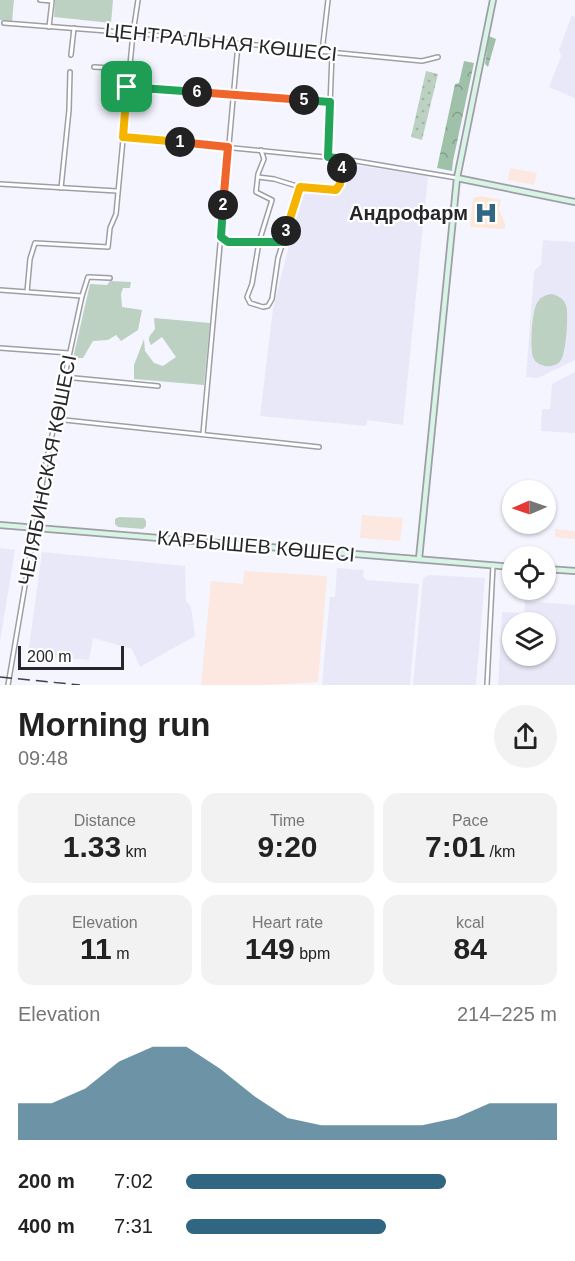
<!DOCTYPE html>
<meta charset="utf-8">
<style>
body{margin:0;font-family:Helvetica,sans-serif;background:#f2f2f2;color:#222;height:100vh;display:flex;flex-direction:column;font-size:22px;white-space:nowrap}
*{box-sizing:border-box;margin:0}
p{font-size:20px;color:#767676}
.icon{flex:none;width:33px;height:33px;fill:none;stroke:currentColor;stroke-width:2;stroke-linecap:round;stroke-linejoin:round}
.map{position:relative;height:685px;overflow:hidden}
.drawer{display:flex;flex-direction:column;background:#fff;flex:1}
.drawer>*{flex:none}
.needle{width:39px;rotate:268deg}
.tools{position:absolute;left:502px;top:480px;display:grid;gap:12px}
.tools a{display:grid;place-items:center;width:54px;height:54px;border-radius:50%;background:#fff;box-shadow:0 2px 4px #0004;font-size:30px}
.scale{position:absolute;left:18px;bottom:15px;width:106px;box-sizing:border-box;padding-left:6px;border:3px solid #27272b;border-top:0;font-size:16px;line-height:21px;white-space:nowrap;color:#27272b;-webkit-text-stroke:4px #fff;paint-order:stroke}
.pin{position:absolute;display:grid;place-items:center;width:51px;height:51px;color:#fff;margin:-26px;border-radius:12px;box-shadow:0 3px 9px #0006}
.km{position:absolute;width:30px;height:30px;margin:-15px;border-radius:50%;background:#222;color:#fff;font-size:16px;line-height:30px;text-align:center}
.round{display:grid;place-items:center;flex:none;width:63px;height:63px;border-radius:32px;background:#f2f2f2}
.head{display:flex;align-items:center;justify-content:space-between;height:102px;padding:0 18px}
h1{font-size:33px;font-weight:800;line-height:45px}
.figures{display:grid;grid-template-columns:repeat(3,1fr);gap:9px;height:102px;padding:6px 18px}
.figures div{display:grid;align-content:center;border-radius:15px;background:#f2f2f2;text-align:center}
.figures b{font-size:30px;font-weight:800}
.figures small{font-size:16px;font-weight:400}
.figures p{font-size:16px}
.chart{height:168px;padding:12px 18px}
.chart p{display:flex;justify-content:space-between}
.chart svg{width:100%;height:108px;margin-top:6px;fill:#306681;opacity:.7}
ul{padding:0 18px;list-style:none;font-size:20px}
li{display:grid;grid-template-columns:96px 72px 1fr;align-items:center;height:45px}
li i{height:15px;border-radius:8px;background:#306681}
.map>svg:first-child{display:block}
.commercial{fill:#fce7e1}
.built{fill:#e9e8f9;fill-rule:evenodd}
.medical{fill:#fce8d9}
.green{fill:#bcd1c1}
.forest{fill:url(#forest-crowns)}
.park{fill:url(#park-dots)}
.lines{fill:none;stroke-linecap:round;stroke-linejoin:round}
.street-casing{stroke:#9f9ea7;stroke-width:6}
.secondary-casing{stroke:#9f9ea7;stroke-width:8}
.street{stroke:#fff;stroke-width:3}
.secondary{stroke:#d7f4e5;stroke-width:4.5}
.rail{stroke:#3f3f44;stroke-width:1.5;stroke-dasharray:12 6;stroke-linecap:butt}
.split-1-casing{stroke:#fff;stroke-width:12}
.split-2-casing{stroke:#fff;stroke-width:12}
.split-3-casing{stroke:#fff;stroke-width:12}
.split-4-casing{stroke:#fff;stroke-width:12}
.split-5-casing{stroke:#fff;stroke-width:12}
.split-6-casing{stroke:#fff;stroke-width:12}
.split-7-casing{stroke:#fff;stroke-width:12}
.split-1{stroke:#f5b400;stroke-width:8}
.split-2{stroke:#f0652b;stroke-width:8}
.split-3{stroke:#22a559;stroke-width:8}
.split-4{stroke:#f5b400;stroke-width:8}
.split-5{stroke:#22a559;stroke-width:8}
.split-6{stroke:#f0652b;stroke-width:8}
.split-7{stroke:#22a559;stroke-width:8}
.labels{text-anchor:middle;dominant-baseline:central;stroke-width:4.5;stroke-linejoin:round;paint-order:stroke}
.street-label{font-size:20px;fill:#27272b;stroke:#fff}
.poi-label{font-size:20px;font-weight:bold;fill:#27272b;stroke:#fff;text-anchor:end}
</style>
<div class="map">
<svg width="575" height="685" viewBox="0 0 575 685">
<defs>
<pattern id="forest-crowns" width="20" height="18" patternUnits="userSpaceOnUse" patternTransform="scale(1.5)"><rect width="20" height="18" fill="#a0c1a9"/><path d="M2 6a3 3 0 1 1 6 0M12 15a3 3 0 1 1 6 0" fill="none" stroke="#829d8a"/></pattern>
<pattern id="park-dots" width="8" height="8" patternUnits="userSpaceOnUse" patternTransform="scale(1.5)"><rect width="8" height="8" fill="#bcd1c1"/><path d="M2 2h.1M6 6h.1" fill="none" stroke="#a2b3a6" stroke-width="1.8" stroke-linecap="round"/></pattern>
</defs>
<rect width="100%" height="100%" fill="#f5f5ff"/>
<!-- commercial -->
<g class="commercial">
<path d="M 510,168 L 537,173 L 534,185 L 508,180 Z"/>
<path d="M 362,515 L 403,518 L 400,541 L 360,538 Z"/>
<path d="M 555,529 L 575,531 L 575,539 L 555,537 Z"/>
<path d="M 244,571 L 327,576 L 318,682 L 266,685 L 201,685 L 211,581 L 243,584 Z"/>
</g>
<!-- built -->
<g class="built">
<path d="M 572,15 L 575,17 L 575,98 L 549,87 L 561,56 L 559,50 Z"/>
<path d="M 346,164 L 428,176 L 403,425 L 367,420 L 366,426 L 260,416 L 273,309 L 303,190 L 314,190 L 340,195 Z"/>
<path d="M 543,240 L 575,242 L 575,360 L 538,378 L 526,377 L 534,271 L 541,265 Z"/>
<path d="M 575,372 L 575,433 L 541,431 L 542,409 L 550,409 L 552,384 Z"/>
<path d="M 0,548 L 15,550 L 0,642 Z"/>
<path d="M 42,552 L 185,566 L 186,601 L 191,607 L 195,636 L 140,667 L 132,649 L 93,638 L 89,660 L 28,655 Z"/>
<path d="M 337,568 L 364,570 L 363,576 L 366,580 L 419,584 L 410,685 L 322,685 L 330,597 L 335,597 Z"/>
<path d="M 430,575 L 485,578 L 476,685 L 413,685 L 423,578 Z"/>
<path d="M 525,601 L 575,605 L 575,685 L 498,685 L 502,612 L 524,613 ZM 513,622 L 546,622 L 546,656 L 513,656 Z"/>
</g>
<!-- medical -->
<path class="medical" d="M 480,196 L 501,200 L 499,209 L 505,224 L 505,229 L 470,227 L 473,198 Z"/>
<!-- green -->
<g class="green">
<path d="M 0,0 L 14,0 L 12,21 L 0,20 Z"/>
<path d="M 55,0 L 113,0 L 111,23 L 54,17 Z"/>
<path d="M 110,281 L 131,282 L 130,288 L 123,288 L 121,294 L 122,307 L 142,310 L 138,330 L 121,341 L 116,335 L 108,340 L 93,341 L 83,358 L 73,358 L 90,284 L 107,285 Z"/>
<path d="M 552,294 C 558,296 563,298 566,305 C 569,313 566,353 561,360 C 558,365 551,367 545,366 C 541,365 536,363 534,359 C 529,351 532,311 537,303 C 540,297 545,295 552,294 Z"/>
<path d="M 154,318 L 210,323 L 204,385 L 134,379 L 134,365 L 144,339 L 145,351 L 154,363 L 163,366 L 176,357 L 162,337 L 151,345 C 146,337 151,335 155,329 Z"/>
<path d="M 119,517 L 144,518 L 146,521 L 146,526 L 143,529 L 118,527 L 115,524 L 115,519 Z"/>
</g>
<!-- forest -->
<g class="forest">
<path d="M 489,36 L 496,39 L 488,67 L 485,64 Z"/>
<path d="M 464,61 L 474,63 L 453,161 L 452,171 L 437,168 L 455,84 L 459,83 Z"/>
</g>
<!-- park -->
<path class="park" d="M 426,71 L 438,74 L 422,140 L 411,137 Z"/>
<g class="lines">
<!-- street casing -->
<g class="street-casing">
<g id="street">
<path d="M 40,0 L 52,1 L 49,27"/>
<path d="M 4,23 L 133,33 L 422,61 L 438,57"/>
<path d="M 322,52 L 328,0"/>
<path d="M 71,55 L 74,28"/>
<path d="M 94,67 L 129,69"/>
<path d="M 127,87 L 330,102"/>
<path d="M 123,137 L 344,159 L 457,178"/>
<path d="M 261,150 L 264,159 L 258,174 L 256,192 L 272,200 L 259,242 L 252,284 L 247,297 L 250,303 L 263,307 L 268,306 L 272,299 L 278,258 L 283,242"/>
<path d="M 328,157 L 332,54"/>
<path d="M 258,177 L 274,179 L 300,187"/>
<path d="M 0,184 L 117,191"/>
<path d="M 61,188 L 69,110 L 70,72"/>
<path d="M 222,237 L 228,241 L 283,242 L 300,187 L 336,190 L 340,185 L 344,159"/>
<path d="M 0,290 L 82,296"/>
<path d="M 27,292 L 30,259 L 35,243 L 108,247 L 110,228 L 116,214 L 133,33 L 138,0"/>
<path d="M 0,348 L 69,353"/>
<path d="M 64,377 L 158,386"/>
<path d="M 55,419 L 319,447"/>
<path d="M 203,434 L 238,44"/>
<path d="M 8,685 L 45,468 L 82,296 L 88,277 L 110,278"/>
<path d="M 487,685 L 493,565"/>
</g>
</g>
<!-- secondary casing -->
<g class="secondary-casing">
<g id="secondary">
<path d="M 457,178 L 575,202"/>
<path d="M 0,525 L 513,567"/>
<path d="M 419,559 L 457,178 L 493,0"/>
<path d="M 546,569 L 575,571"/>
</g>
</g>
<!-- street -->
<use href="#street" class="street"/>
<!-- secondary -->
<use href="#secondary" class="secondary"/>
<!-- rail -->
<path class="rail" d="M 0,677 L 80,685"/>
</g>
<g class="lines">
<!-- split-1 casing -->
<g class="split-1-casing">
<path id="split-1" d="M 127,87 L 123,137 L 180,142"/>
</g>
<!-- split-2 casing -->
<g class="split-2-casing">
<path id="split-2" d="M 180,142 L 228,147 L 223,205"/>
</g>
<!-- split-3 casing -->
<g class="split-3-casing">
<path id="split-3" d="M 223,205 L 221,237 L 228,242 L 283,242 L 286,231"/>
</g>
<!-- split-4 casing -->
<g class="split-4-casing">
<path id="split-4" d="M 286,231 L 300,187 L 336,190 L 340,184 L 342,168"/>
</g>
<!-- split-5 casing -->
<g class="split-5-casing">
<path id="split-5" d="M 304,100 L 330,102 L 328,157 L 344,159 L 342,168"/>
</g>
<!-- split-6 casing -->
<g class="split-6-casing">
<path id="split-6" d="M 197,92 L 304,100"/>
</g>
<!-- split-7 casing -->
<g class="split-7-casing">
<path id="split-7" d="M 127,87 L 197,92"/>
</g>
<!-- split-1 -->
<use href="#split-1" class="split-1"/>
<!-- split-2 -->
<use href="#split-2" class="split-2"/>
<!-- split-3 -->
<use href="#split-3" class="split-3"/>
<!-- split-4 -->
<use href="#split-4" class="split-4"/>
<!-- split-5 -->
<use href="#split-5" class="split-5"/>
<!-- split-6 -->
<use href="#split-6" class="split-6"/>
<!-- split-7 -->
<use href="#split-7" class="split-7"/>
</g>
<!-- icons -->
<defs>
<g id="hospital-bare" transform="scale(1.8)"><path d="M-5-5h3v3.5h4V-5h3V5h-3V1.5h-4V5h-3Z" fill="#306681" stroke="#fff" stroke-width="2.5" paint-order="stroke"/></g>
</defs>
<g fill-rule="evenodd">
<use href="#hospital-bare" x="486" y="213"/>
</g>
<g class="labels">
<!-- street labels -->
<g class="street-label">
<text transform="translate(221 42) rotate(6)">ЦЕНТРАЛЬНАЯ КӨШЕСІ</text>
<text transform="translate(47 470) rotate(-79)">ЧЕЛЯБИНСКАЯ КӨШЕСІ</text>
<text transform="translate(256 546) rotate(5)">КАРБЫШЕВ КӨШЕСІ</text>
</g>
<!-- poi labels -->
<g class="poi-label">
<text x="468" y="213">Андрофарм</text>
</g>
</g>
</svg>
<div class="tools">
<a><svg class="needle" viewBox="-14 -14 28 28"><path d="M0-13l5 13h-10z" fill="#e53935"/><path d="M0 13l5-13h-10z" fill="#767676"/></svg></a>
<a><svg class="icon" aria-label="locate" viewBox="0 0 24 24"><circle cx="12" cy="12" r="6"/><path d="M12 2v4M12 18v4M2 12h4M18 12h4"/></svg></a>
<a><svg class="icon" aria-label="layers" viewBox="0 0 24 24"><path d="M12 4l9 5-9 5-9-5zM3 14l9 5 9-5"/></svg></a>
</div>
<div class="scale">200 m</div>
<div class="pin" style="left:127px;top:87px;background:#1e9e55"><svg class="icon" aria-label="arrive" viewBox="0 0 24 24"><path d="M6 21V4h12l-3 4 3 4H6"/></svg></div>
<b class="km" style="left:180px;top:142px">1</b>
<b class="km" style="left:223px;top:205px">2</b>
<b class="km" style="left:286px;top:231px">3</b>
<b class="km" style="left:342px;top:168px">4</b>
<b class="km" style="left:304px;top:100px">5</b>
<b class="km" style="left:197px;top:92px">6</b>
</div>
<section class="drawer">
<div class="head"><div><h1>Morning run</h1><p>09:48</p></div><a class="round"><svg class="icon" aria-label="share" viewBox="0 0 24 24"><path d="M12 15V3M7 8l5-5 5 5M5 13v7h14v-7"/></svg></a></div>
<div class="figures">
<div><p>Distance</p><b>1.33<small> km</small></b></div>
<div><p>Time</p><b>9:20</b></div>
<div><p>Pace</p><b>7:01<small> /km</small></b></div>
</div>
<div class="figures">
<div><p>Elevation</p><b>11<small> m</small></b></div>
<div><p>Heart rate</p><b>149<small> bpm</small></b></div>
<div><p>kcal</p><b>84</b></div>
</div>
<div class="chart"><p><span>Elevation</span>214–225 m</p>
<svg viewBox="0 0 160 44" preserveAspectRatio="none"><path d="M0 44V29L10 29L20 23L30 12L40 6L50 6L60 15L70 26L80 35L90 38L100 38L110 38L120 38L130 35L140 29L150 29L160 29V44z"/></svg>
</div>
<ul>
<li><b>200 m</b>7:02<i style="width:70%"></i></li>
<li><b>400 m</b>7:31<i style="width:54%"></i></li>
</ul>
</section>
